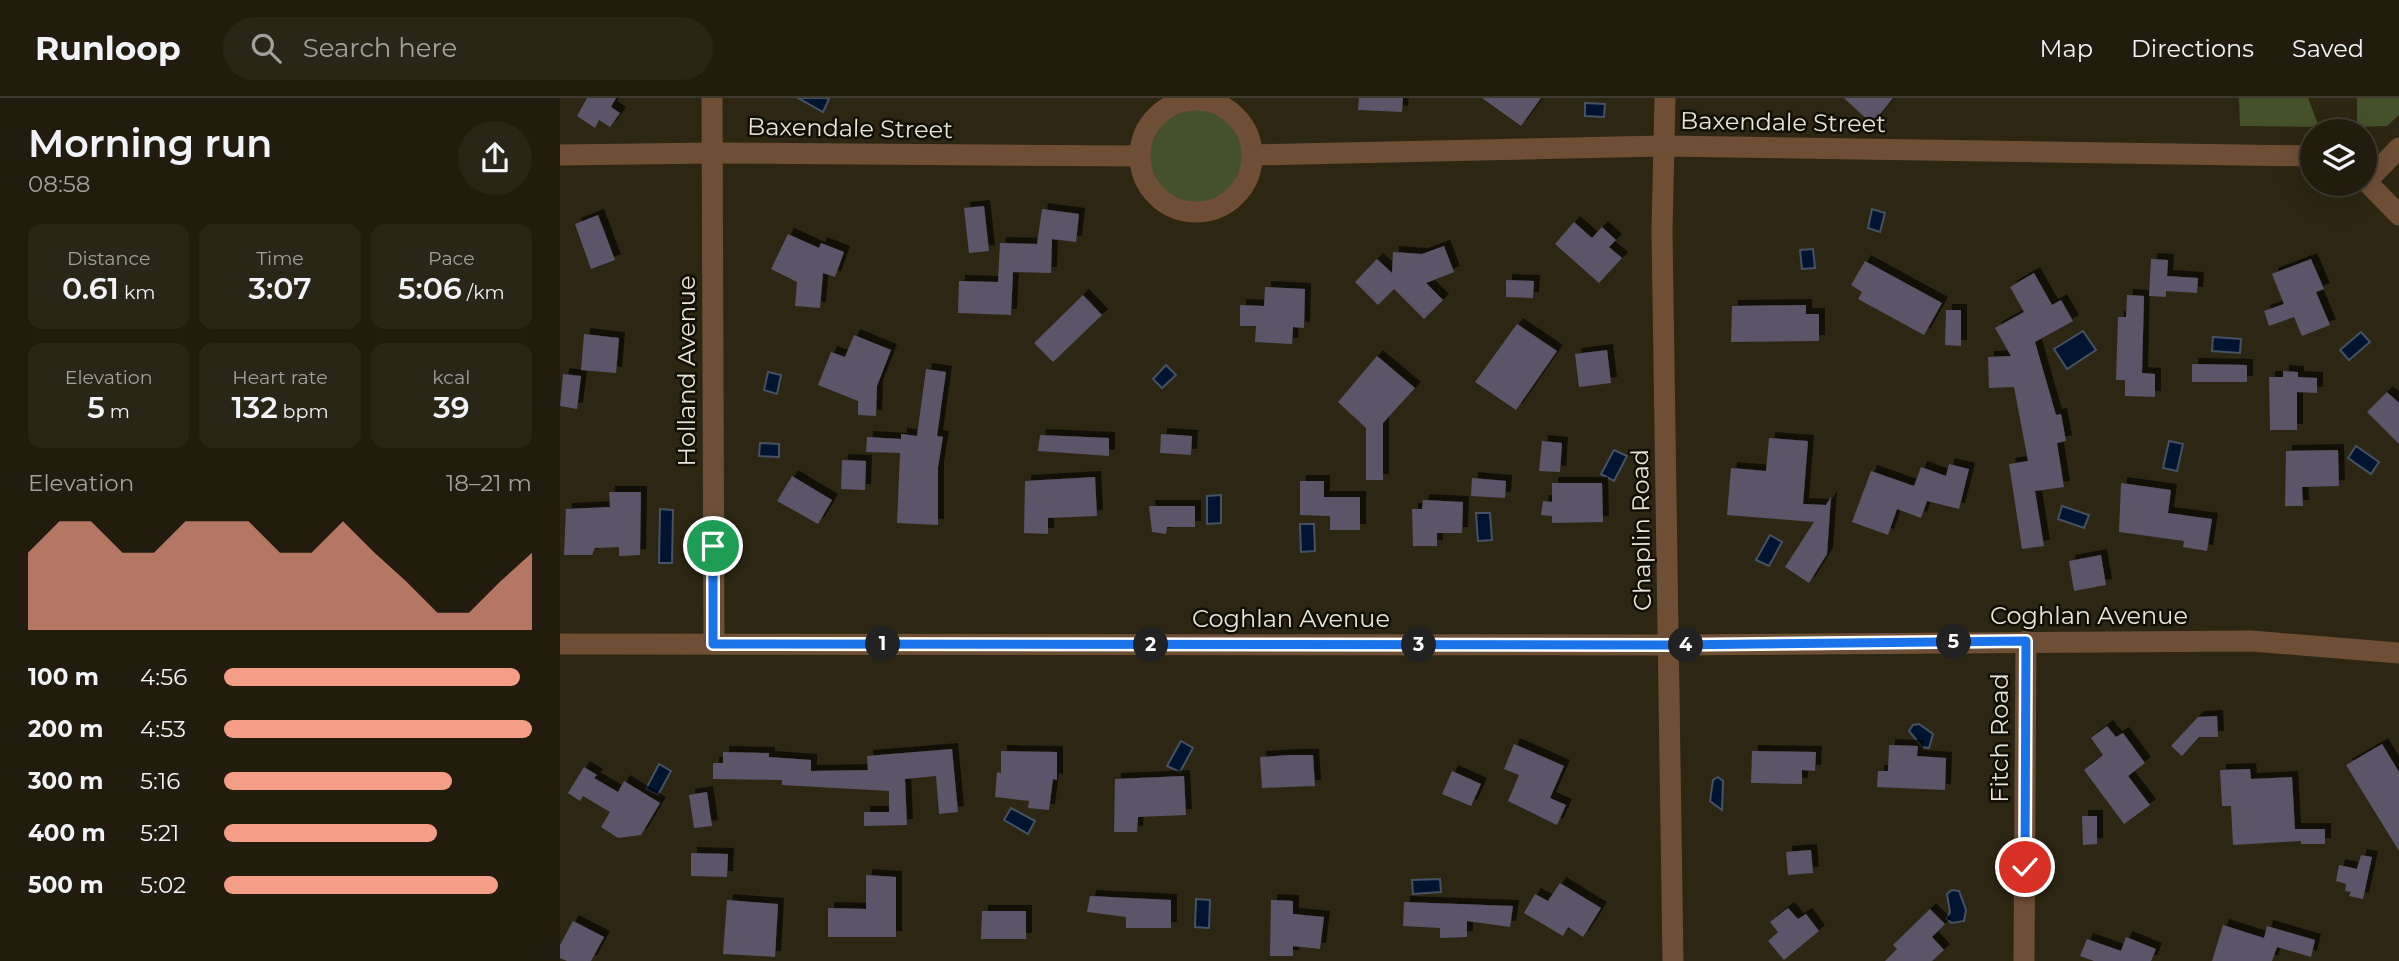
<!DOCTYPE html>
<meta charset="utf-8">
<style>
body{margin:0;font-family:Montserrat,sans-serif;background:#292517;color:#f1f3f6;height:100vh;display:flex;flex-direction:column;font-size:26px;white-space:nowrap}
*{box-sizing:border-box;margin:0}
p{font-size:23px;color:#a2a19e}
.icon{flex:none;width:38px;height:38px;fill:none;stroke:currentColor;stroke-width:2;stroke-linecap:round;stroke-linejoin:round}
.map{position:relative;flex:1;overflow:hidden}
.details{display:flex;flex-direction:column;background:#211c0e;width:560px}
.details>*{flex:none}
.buttons{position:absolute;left:1740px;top:21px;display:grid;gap:14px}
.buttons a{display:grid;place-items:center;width:77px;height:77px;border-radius:50%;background:#211c0e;box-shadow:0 7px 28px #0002,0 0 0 2px #3e3a2e;font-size:35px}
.pin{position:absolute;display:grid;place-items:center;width:60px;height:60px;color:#fff;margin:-30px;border:4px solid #fff;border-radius:50%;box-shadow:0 2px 7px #0007}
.km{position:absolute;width:35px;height:35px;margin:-18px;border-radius:50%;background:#222;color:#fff;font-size:19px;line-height:35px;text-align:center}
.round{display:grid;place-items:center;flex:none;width:74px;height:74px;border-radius:37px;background:#292517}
.headline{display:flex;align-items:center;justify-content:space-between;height:119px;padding:0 28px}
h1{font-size:38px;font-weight:600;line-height:52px}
.metrics{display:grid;grid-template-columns:repeat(3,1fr);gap:10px;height:119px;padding:7px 28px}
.metrics div{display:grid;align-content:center;border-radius:14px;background:#292517;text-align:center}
.metrics b{font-size:30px;font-weight:600}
.metrics small{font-size:19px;font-weight:400}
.metrics p{font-size:19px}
.chart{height:196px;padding:14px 28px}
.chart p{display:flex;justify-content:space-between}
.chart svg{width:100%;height:126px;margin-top:7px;fill:#f49e88;opacity:.7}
ul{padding:0 28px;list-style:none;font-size:23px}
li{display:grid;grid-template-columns:112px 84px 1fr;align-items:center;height:52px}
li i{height:18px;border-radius:9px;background:#f49e88}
header{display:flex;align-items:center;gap:42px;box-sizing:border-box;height:98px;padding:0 35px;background:#211c0e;border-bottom:2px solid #3e3a2e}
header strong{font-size:33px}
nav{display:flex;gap:38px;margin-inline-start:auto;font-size:24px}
.search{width:490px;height:63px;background:#292517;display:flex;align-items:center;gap:18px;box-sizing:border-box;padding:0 24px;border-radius:38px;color:#a2a19e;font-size:26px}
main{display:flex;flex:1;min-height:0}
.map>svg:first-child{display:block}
.green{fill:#45512a}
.water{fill:#001431;stroke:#465263;stroke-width:2}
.building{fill:#5b5469;filter:url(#shadow)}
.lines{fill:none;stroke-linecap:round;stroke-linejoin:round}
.minor{stroke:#6e4f36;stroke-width:21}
.route-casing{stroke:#fff;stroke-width:14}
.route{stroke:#1a73e8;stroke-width:9}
.labels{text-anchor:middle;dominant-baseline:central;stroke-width:5;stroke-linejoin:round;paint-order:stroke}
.street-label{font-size:24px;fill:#e8e4d8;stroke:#120f07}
</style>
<header>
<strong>Runloop</strong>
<div class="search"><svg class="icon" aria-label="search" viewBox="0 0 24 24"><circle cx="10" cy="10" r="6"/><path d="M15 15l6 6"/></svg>Search here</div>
<nav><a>Map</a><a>Directions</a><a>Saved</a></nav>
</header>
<main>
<section class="details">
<div class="headline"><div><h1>Morning run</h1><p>08:58</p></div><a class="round"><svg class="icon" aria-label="share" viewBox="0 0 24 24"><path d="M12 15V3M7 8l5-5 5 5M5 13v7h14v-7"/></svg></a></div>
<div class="metrics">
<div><p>Distance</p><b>0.61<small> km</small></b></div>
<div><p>Time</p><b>3:07</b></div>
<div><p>Pace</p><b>5:06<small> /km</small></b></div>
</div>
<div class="metrics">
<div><p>Elevation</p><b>5<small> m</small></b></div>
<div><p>Heart rate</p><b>132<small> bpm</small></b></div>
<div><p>kcal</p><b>39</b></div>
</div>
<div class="chart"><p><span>Elevation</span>18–21 m</p>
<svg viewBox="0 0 160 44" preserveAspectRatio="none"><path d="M0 44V17L10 6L20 6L30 17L40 17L50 6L60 6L70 6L80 17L90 17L100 6L110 17L120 27L130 38L140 38L150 27L160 17V44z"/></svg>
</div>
<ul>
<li><b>100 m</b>4:56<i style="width:96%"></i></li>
<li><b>200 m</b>4:53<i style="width:100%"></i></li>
<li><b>300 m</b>5:16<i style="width:74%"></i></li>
<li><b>400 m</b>5:21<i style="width:69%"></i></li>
<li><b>500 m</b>5:02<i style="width:89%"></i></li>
</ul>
</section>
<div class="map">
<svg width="1839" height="863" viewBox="0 0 1839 863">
<defs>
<filter id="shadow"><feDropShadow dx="6" dy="-6" stdDeviation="0" flood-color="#0009"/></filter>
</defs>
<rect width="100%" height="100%" fill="#2c2612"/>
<!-- green -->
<g class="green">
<path d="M 1679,0 L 1748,0 L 1759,29 L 1680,28 Z"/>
<path d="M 1797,0 L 1839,0 L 1839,17 L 1827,28 L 1797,29 Z"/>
<circle cx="636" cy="58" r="56"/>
</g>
<!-- water -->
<g class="water">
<path d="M 238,0 L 266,0 L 269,1 L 263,14 Z"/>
<path d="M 1025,5 L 1045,6 L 1044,19 L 1025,18 Z"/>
<path d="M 1312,111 L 1325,115 L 1320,134 L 1308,130 Z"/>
<path d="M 1253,151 L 1255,170 L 1242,171 L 1240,152 Z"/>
<path d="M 1523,233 L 1536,252 L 1507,271 L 1494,251 Z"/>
<path d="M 1801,234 L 1810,244 L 1789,262 L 1780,252 Z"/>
<path d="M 1653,239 L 1681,241 L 1680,255 L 1652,253 Z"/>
<path d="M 606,267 L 616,277 L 602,290 L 593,281 Z"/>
<path d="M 208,274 L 221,277 L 217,296 L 204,292 Z"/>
<path d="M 1609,343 L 1623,346 L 1617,373 L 1603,370 Z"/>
<path d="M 200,345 L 219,346 L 219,359 L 199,358 Z"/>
<path d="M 1796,348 L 1819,364 L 1811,376 L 1788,360 Z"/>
<path d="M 1054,352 L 1067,358 L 1054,383 L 1041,376 Z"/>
<path d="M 661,397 L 661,425 L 647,426 L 647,398 Z"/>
<path d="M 1502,408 L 1529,417 L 1524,430 L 1498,421 Z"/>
<path d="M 100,411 L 113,412 L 112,465 L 99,465 Z"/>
<path d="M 916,415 L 930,415 L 932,442 L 918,443 Z"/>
<path d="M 740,426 L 754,426 L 755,453 L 741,454 Z"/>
<path d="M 1210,437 L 1222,444 L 1209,468 L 1196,462 Z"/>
<path d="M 1359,626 L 1373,636 L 1369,650 L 1362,649 L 1349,633 L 1353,627 Z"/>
<path d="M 621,643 L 633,650 L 620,674 L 607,668 Z"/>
<path d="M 99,666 L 111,673 L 98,697 L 86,691 Z"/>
<path d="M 1158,679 L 1163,683 L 1162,712 L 1150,703 L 1153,682 Z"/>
<path d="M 451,710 L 475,723 L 468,736 L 444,722 Z"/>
<path d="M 880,781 L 881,794 L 853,796 L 852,782 Z"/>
<path d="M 1392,792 L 1399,793 L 1406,812 L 1404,823 L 1392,825 L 1386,821 L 1390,814 L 1387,796 Z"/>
<path d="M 636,801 L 650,802 L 649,830 L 635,829 Z"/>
</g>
<!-- building -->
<g class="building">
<path d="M 27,0 L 56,0 L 51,9 L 60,15 L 50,29 L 39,22 L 35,30 L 17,18 Z"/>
<path d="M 799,0 L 843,0 L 842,14 L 798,12 Z"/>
<path d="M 922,0 L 981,0 L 961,28 Z"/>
<path d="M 1284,0 L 1333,0 L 1312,26 Z"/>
<path d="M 424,108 L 429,153 L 409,155 L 404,110 Z"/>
<path d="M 482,111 L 519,116 L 516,144 L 492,141 L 491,175 L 453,174 L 451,217 L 398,215 L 399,183 L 438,184 L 440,145 L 477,146 Z"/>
<path d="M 38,117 L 55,162 L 31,171 L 15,126 Z"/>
<path d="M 1014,124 L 1032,140 L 1042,129 L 1056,142 L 1049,149 L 1062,160 L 1039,185 L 995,146 Z"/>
<path d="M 228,136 L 259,150 L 261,145 L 284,154 L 275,179 L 263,175 L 260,210 L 235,208 L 237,184 L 211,171 Z"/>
<path d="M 884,148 L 894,174 L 866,185 L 883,202 L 864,221 L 834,191 L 818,207 L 795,184 L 817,161 L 832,175 L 833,154 L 862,156 Z"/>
<path d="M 1591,161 L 1608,162 L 1607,178 L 1638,180 L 1637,195 L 1606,193 L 1606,199 L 1589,198 Z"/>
<path d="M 1751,161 L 1764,191 L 1756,194 L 1770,227 L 1742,238 L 1734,219 L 1709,228 L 1704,213 L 1724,206 L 1712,176 Z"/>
<path d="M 1305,163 L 1382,205 L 1364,237 L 1298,201 L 1302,194 L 1291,187 Z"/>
<path d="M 1474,175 L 1492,207 L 1501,202 L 1513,223 L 1475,244 L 1496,317 L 1501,316 L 1506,343 L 1497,345 L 1504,389 L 1475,393 L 1484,448 L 1462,451 L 1449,366 L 1468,363 L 1454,289 L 1429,290 L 1428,259 L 1451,258 L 1435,230 L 1464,214 L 1450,189 Z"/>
<path d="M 946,182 L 974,183 L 973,200 L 946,199 Z"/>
<path d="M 705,189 L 745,191 L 744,230 L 733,229 L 732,246 L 695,244 L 696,228 L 680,228 L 680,207 L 704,208 Z"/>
<path d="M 523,197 L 542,217 L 493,264 L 474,245 Z"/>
<path d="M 1567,197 L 1584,198 L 1582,275 L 1595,276 L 1595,299 L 1565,298 L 1565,282 L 1556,282 L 1558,219 L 1566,219 Z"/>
<path d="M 1246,207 L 1246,216 L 1259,216 L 1259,243 L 1171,244 L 1172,208 Z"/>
<path d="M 1386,212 L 1401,212 L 1401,248 L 1385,247 Z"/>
<path d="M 957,226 L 997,253 L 956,312 L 915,284 Z"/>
<path d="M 24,236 L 59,240 L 56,275 L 21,272 Z"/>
<path d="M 294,237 L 331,252 L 317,288 L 316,318 L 298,317 L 298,303 L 258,287 L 271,254 L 285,259 Z"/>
<path d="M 1047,252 L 1051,285 L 1019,289 L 1015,256 Z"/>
<path d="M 817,258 L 855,290 L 823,325 L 823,382 L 806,382 L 806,330 L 778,304 Z"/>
<path d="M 1632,266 L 1687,267 L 1687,284 L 1632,284 Z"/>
<path d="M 366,271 L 386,274 L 377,338 L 383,339 L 378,369 L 378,427 L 337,425 L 340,355 L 306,354 L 307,339 L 341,341 L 341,336 L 357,338 Z"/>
<path d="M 1723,273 L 1738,274 L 1738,279 L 1757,280 L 1757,295 L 1737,294 L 1737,332 L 1710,332 L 1709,279 L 1723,279 Z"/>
<path d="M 3,276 L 21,278 L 17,311 L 0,308 Z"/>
<path d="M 1827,294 L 1839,305 L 1839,346 L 1807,314 Z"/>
<path d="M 601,336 L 632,338 L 631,357 L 600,355 Z"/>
<path d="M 480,337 L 549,340 L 549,358 L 478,353 Z"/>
<path d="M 1209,340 L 1248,343 L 1243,406 L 1266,407 L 1271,399 L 1267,456 L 1249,485 L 1225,469 L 1254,424 L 1167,417 L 1171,370 L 1206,373 Z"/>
<path d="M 982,343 L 1002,345 L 1000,374 L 979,373 Z"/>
<path d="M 1778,352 L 1779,388 L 1742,389 L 1743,408 L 1725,408 L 1726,353 Z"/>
<path d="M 282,362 L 306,363 L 305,392 L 281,391 Z"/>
<path d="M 1389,366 L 1409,371 L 1399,411 L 1367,403 L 1361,420 L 1337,411 L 1328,437 L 1292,424 L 1311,373 L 1354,388 L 1361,369 L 1386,378 Z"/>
<path d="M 232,378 L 272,402 L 258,426 L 217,403 Z"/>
<path d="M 535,379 L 537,418 L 488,420 L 488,436 L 464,435 L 465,383 Z"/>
<path d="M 912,380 L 946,383 L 945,400 L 911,398 Z"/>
<path d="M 740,383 L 764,383 L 764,399 L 800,399 L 800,432 L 770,432 L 770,418 L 740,417 Z"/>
<path d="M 992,385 L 1042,385 L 1043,424 L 992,425 L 992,418 L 981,417 L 983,403 L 992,404 Z"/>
<path d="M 1561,385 L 1611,392 L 1608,415 L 1652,421 L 1647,453 L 1623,449 L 1624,443 L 1559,434 Z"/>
<path d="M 49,394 L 81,394 L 80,457 L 59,458 L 59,449 L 35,450 L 32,457 L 4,457 L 6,411 L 50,409 Z"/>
<path d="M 863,402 L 903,404 L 902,435 L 877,435 L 877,448 L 853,448 L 852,411 L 862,411 Z"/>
<path d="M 589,408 L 635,408 L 635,429 L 607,429 L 606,436 L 592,434 Z"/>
<path d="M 1541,457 L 1546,487 L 1514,493 L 1509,463 Z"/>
<path d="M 1657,618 L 1658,639 L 1639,639 L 1622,658 L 1611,648 L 1638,619 Z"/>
<path d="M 1547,628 L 1556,639 L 1563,635 L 1585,665 L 1568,678 L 1590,707 L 1564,726 L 1524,672 L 1543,657 L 1531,640 Z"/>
<path d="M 954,646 L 1004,668 L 990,700 L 1006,707 L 997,727 L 948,703 L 959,677 L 944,671 Z"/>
<path d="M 1822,646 L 1839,674 L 1839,753 L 1786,667 Z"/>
<path d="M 1329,647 L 1358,648 L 1357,658 L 1386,660 L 1385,692 L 1317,689 L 1318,673 L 1328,673 Z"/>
<path d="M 392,651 L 398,714 L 379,716 L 376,678 L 345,681 L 347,727 L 304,728 L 304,714 L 329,714 L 329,693 L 222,687 L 222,682 L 153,681 L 153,665 L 163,665 L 163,654 L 209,655 L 209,659 L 251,662 L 251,673 L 308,672 L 307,658 Z"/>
<path d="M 441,653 L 497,654 L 497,682 L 493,681 L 489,712 L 468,710 L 469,703 L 435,699 L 437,674 L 441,675 Z"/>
<path d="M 1192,653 L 1256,654 L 1255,673 L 1242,672 L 1242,686 L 1191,685 Z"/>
<path d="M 731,657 L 753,657 L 755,688 L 702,690 L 700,659 Z"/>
<path d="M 24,669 L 37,677 L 34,680 L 58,694 L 64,683 L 100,705 L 81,737 L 58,740 L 41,729 L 50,714 L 23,698 L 20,703 L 8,695 Z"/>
<path d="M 1690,671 L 1691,681 L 1732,679 L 1735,731 L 1765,731 L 1765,746 L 1741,746 L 1741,743 L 1673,747 L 1671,708 L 1662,708 L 1660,672 Z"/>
<path d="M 892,673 L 921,686 L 911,708 L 882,696 Z"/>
<path d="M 624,678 L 626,717 L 578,719 L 577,734 L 554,734 L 555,681 Z"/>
<path d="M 147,694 L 152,728 L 134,730 L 129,697 Z"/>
<path d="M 1522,718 L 1537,718 L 1537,746 L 1523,747 Z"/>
<path d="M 1251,752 L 1253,775 L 1228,777 L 1226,754 Z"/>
<path d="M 131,755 L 168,756 L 167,779 L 131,778 Z"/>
<path d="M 1801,757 L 1812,759 L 1803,801 L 1789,798 L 1791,794 L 1785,793 L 1786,786 L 1776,783 L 1779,767 L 1797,771 Z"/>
<path d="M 306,777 L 336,779 L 336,839 L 268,839 L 268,810 L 306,811 Z"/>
<path d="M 1000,785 L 1041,810 L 1023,839 L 1008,829 L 1003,838 L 964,815 L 975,796 L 988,803 Z"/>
<path d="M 530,798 L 611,802 L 611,830 L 566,830 L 566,819 L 527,814 Z"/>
<path d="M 167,802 L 218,806 L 215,859 L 163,856 Z"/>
<path d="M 711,802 L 733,803 L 733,816 L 764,819 L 760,851 L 733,848 L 733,858 L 710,858 Z"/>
<path d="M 844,804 L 953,808 L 950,829 L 907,823 L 907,839 L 880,840 L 880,830 L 843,828 Z"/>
<path d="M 1228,810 L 1238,821 L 1246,816 L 1259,833 L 1224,862 L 1208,843 L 1218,834 L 1210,824 Z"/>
<path d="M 1370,811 L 1385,826 L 1372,839 L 1384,852 L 1372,863 L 1325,863 L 1337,851 L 1333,847 Z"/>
<path d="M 422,813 L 466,813 L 466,841 L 421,841 Z"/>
<path d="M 13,823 L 44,839 L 31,863 L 7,863 L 0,860 L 0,847 Z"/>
<path d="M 1663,827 L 1704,840 L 1707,828 L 1755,842 L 1751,859 L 1717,849 L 1712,863 L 1652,863 Z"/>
<path d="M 1566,839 L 1596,851 L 1591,863 L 1534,863 L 1520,858 L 1527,841 L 1561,853 Z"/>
</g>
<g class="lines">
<!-- minor -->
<g class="minor">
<path d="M 152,0 L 154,546"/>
<path d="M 1105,0 L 1102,133 L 1113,863"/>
<circle cx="636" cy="58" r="56"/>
<path d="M 0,57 L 152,55 L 579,58"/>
<path d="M 693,57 L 1103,48 L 1752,58"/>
<path d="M 1804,81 L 1839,117"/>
<path d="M 1807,83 L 1839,50"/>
<path d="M 0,546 L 1109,547 L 1691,543 L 1839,555"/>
<path d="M 1464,863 L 1466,543"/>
</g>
</g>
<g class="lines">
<!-- route casing -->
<g class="route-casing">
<path id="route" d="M 153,448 L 153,546 L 1109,547 L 1466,543 L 1465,769"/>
</g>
<!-- route -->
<use href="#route" class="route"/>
</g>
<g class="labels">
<!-- street labels -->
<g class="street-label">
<text transform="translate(1223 24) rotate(1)">Baxendale Street</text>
<text transform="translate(290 30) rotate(1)">Baxendale Street</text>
<text transform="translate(126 273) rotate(-90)">Holland Avenue</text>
<text transform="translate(1081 432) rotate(-91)">Chaplin Road</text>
<text x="1529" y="517">Coghlan Avenue</text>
<text x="731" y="520">Coghlan Avenue</text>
<text transform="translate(1439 640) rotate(-90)">Fitch Road</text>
</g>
</g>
</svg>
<div class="buttons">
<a><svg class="icon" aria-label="layers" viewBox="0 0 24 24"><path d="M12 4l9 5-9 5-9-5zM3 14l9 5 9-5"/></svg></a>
</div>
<div class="pin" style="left:153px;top:448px;background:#1e9e55"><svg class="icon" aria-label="arrive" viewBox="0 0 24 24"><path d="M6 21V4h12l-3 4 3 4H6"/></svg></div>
<div class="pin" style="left:1465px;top:769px;background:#d93025"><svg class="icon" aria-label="check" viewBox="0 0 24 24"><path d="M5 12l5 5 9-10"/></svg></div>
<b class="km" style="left:323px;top:546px">1</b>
<b class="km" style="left:591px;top:547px">2</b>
<b class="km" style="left:859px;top:547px">3</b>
<b class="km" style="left:1126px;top:547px">4</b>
<b class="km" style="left:1394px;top:544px">5</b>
</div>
</main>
